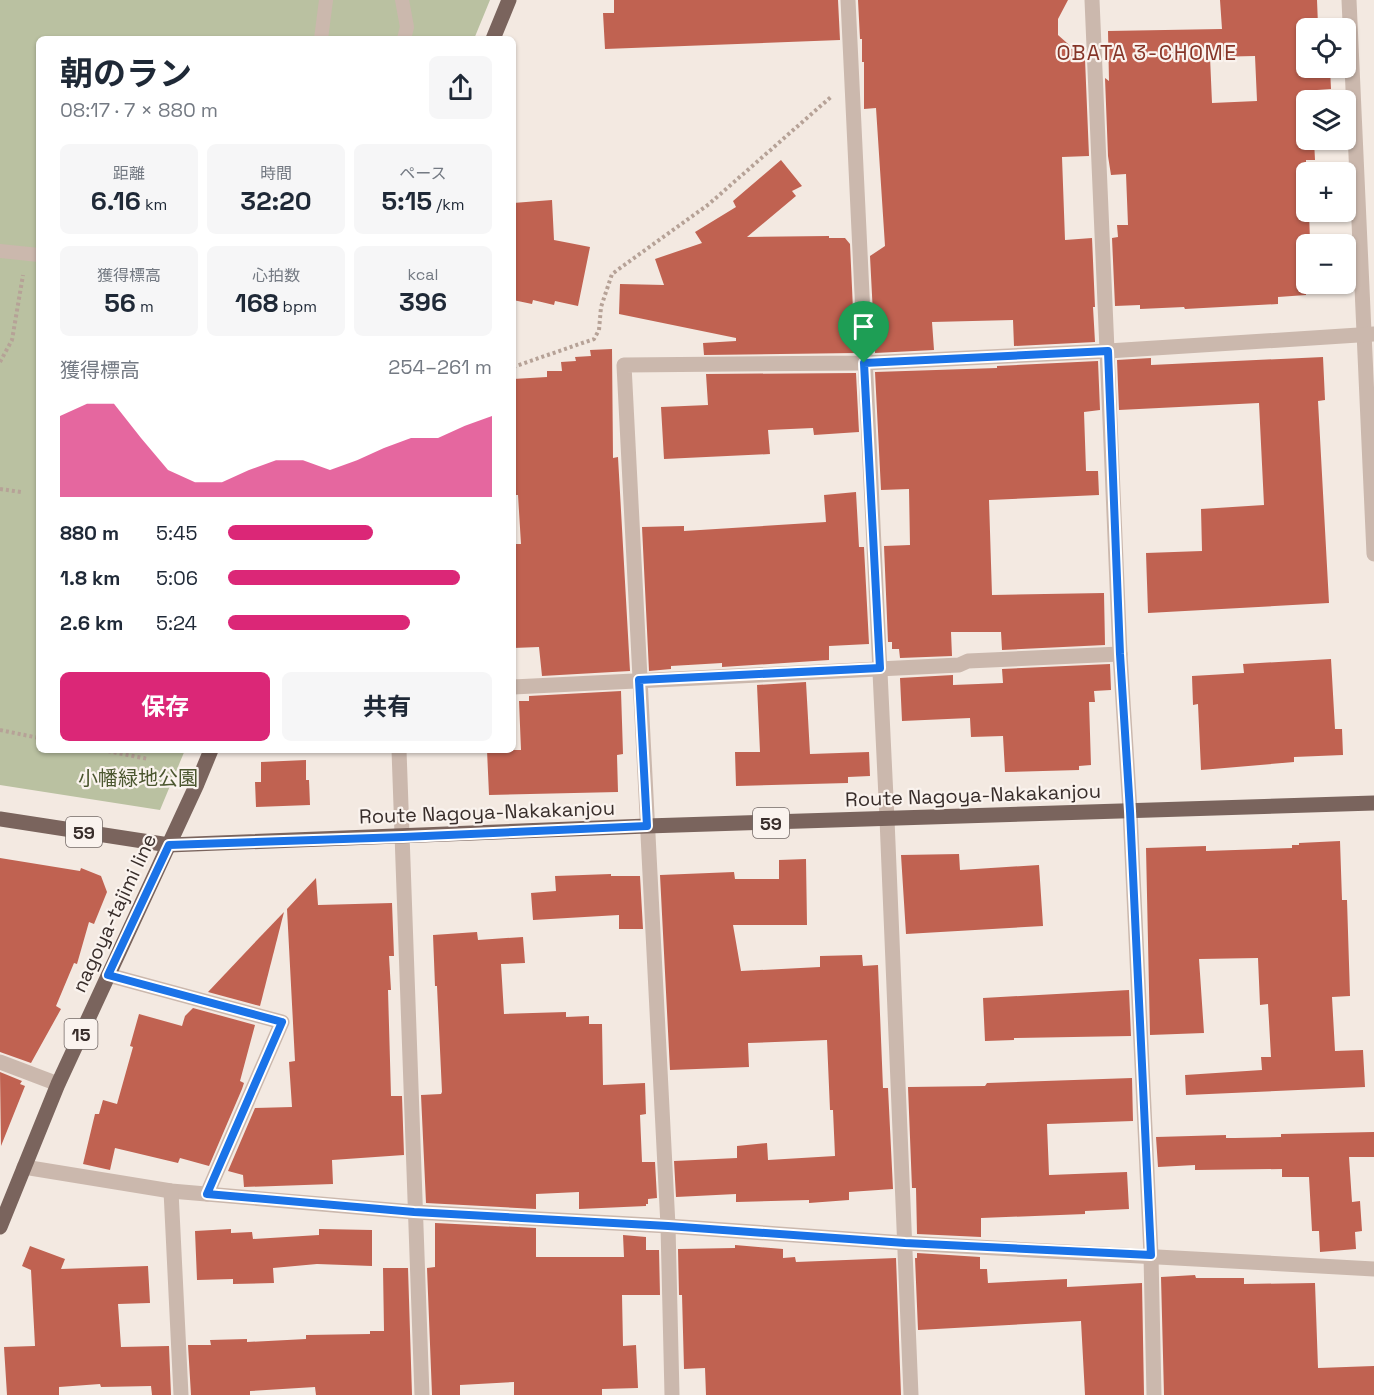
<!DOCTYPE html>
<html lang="ja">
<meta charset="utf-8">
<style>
body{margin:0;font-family:"Space Grotesk","Noto Sans JP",sans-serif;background:#f6f6f7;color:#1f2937;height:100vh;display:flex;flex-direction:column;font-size:22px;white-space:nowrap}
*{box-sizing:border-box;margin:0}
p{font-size:20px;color:#747a83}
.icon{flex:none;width:33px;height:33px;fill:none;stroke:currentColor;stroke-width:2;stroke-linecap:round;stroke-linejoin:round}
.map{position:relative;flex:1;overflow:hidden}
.details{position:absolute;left:36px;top:36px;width:480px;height:717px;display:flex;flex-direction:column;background:#fff;border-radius:9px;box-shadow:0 2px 4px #0004}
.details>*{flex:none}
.tools{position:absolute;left:1296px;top:18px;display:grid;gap:12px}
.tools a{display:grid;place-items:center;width:60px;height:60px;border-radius:9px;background:#fff;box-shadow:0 2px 4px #0004;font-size:30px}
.pin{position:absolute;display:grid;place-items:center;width:51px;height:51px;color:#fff;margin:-62px -26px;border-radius:50% 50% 50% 0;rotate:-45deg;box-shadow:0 0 6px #0007}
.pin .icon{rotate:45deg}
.round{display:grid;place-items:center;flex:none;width:63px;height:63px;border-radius:9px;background:#f6f6f7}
.head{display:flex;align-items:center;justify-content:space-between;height:102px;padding:0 24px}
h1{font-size:33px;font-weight:700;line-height:45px}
.stats{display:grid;grid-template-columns:repeat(3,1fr);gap:9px;height:102px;padding:6px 24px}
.stats div{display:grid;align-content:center;border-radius:9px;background:#f6f6f7;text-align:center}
.stats b{font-size:26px;font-weight:700}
.stats small{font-size:16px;font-weight:400}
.stats p{font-size:16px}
.chart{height:168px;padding:12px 24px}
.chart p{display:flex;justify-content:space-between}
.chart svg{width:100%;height:108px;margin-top:6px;fill:#db2777;opacity:.7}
.action{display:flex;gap:12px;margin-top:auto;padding:12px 24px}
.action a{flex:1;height:69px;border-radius:9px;background:#db2777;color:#fff;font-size:24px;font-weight:700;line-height:69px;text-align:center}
.action a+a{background:#f6f6f7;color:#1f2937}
ul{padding:0 24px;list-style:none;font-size:20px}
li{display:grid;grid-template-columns:96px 72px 1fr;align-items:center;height:45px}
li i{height:15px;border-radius:8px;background:#db2777}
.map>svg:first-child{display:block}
.green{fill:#bac1a1}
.building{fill:#c06251;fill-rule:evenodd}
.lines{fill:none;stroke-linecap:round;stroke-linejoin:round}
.path{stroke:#b6a297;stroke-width:4;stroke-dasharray:3 3;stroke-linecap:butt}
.service{stroke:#cbb8ad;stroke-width:14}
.minor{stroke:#cbb8ad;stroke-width:15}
.primary{stroke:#7a645d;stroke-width:15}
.route-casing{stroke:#fff;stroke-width:12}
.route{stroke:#1a73e8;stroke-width:8}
.labels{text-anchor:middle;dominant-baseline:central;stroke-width:4.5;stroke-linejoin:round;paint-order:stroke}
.shield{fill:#faf3ee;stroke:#736966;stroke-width:1.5}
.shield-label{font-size:18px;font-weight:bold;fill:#392e2b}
.park-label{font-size:20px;fill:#4c5730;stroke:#faf3ee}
.street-label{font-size:20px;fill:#392e2b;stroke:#faf3ee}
.neighbourhood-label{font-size:21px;letter-spacing:1.5px;fill:#853528;stroke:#faf3ee}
</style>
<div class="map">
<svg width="1374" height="1395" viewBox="0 0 1374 1395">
<rect width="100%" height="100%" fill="#f3e9e1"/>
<!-- green -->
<path class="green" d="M 0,0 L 490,0 L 474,39 L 39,39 L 39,750 L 185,750 L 160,810 L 0,785 Z"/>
<!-- building -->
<g class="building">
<path d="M 614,0 L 838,0 L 840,40 L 605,49 L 603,13 L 614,13 Z"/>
<path d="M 858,0 L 1068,0 L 1058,19 L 1058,35 L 1085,59 L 1089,156 L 1062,157 L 1065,240 L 1092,238 L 1095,307 L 1093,307 L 1095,342 L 1014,346 L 1013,320 L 932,322 L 934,350 L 875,353 L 870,256 L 885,246 L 876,108 L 864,109 L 864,62 L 862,62 L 862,39 L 860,39 Z"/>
<path d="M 1220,0 L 1317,0 L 1318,25 L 1327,25 L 1328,28 L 1306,28 L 1306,68 L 1330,68 L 1331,89 L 1317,90 L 1318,100 L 1306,100 L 1306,140 L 1314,140 L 1315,160 L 1306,160 L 1306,212 L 1309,212 L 1310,241 L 1306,241 L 1306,295 L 1278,297 L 1278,304 L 1185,309 L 1184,307 L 1140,309 L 1140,305 L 1115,306 L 1112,238 L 1118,237 L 1117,225 L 1128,225 L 1126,174 L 1111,175 L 1108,156 L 1105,78 L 1109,81 L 1108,31 L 1222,29 ZM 1255,56 L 1257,101 L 1212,103 L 1210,57 Z"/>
<path d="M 781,160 L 802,186 L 792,191 L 796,196 L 747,237 L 829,236 L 829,238 L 845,238 L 850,244 L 855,353 L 704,355 L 703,343 L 736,341 L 736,338 L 619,314 L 620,284 L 664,285 L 655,259 L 702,243 L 695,232 L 736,207 L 733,201 Z"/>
<path d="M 552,200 L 554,240 L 590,247 L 578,306 L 555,301 L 554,305 L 533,300 L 532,304 L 513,300 L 513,203 Z"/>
<path d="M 612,349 L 613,458 L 618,457 L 630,671 L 542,676 L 539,647 L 513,648 L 513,544 L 521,544 L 518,495 L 513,495 L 513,379 L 547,377 L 547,371 L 562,371 L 561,362 L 576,361 L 575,357 L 591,356 L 590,350 Z"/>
<path d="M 1323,357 L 1325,400 L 1318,401 L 1329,603 L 1148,613 L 1146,553 L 1202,551 L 1201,509 L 1264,505 L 1259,403 L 1119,410 L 1117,360 L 1151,358 L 1151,365 Z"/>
<path d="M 1098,361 L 1100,410 L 1084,412 L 1086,471 L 1098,471 L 1099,495 L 989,500 L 992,595 L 1104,593 L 1105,645 L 1002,650 L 1001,632 L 951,632 L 952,656 L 900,658 L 899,649 L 892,649 L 892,642 L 888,642 L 884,546 L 910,545 L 909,489 L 881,490 L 875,372 L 997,368 L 997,366 Z"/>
<path d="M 856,373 L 859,432 L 814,435 L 813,428 L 768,430 L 770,454 L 664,459 L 661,407 L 708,405 L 706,374 Z"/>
<path d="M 856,492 L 859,547 L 864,547 L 869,644 L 829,646 L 829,660 L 722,667 L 722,663 L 671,666 L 671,669 L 649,671 L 642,527 L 684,526 L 684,531 L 826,522 L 824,495 Z"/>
<path d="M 1331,659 L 1335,729 L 1342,729 L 1343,755 L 1294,757 L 1294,762 L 1201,770 L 1198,704 L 1193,705 L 1192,676 L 1244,673 L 1243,664 Z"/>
<path d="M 1110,664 L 1111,690 L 1094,691 L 1095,702 L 1089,702 L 1091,765 L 1079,766 L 1079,770 L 1005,772 L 1003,736 L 971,737 L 970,718 L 902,721 L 900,678 L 953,675 L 953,685 L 1003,683 L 1002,669 Z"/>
<path d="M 806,682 L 810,754 L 869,752 L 870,776 L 848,777 L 848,783 L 736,786 L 735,752 L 760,752 L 757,685 Z"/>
<path d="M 621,691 L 623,754 L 617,755 L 618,792 L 489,795 L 487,750 L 521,750 L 519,701 L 529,701 L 529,696 Z"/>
<path d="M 306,760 L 306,780 L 309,780 L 310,805 L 256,807 L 255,782 L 261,782 L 261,762 Z"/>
<path d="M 1340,841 L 1342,900 L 1347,900 L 1350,996 L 1332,997 L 1335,1051 L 1363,1050 L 1365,1087 L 1186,1095 L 1185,1075 L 1262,1070 L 1261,1057 L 1271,1057 L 1268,1004 L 1260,1005 L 1258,958 L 1199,959 L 1204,1033 L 1150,1035 L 1146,848 L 1206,846 L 1206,851 L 1292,848 L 1292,845 L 1299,845 L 1299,843 Z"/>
<path d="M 959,854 L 960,870 L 1039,865 L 1043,926 L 906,934 L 901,855 Z"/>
<path d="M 0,858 L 80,871 L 81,868 L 101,876 L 107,892 L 94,924 L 89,922 L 77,964 L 74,963 L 56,1006 L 61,1009 L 31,1063 L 0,1052 Z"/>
<path d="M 806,859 L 807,925 L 733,925 L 741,971 L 820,967 L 820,956 L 862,955 L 863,966 L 878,965 L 883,1088 L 888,1088 L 893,1189 L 849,1192 L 849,1200 L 809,1203 L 809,1200 L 736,1202 L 736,1194 L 676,1197 L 674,1161 L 737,1158 L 737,1146 L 767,1143 L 768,1160 L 835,1156 L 833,1110 L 830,1110 L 827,1040 L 748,1043 L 749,1067 L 670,1070 L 660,875 L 734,872 L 735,879 L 779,879 L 779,860 Z"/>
<path d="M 611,874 L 611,876 L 640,876 L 643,929 L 619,929 L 619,915 L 533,920 L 531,893 L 556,891 L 555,876 Z"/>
<path d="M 316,878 L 318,905 L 392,903 L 394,956 L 389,956 L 391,990 L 388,990 L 391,1096 L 402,1096 L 404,1155 L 332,1160 L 333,1184 L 244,1187 L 243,1175 L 228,1171 L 255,1108 L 292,1107 L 289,1062 L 295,1061 L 287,909 Z"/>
<path d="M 284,912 L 260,1006 L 208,992 L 259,938 Z"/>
<path d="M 477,932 L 478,940 L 523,937 L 525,963 L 501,964 L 504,1014 L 566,1012 L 566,1017 L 589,1016 L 589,1024 L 602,1024 L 603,1085 L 645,1083 L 646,1114 L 640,1115 L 642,1162 L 655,1162 L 657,1198 L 648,1199 L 648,1204 L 646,1204 L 646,1206 L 579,1209 L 579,1192 L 536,1194 L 536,1209 L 426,1203 L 421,1095 L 441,1094 L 442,1092 L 437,986 L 435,986 L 433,935 Z"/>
<path d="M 1129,990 L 1131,1036 L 1014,1038 L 1014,1040 L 985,1041 L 983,998 Z"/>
<path d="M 193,1008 L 255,1025 L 240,1081 L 244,1083 L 242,1089 L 209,1166 L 180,1158 L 178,1163 L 115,1148 L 110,1170 L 83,1164 L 95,1114 L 99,1114 L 103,1100 L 117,1104 L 133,1047 L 130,1046 L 139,1014 L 182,1026 L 185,1016 Z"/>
<path d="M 0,1072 L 22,1081 L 20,1084 L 25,1086 L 1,1146 Z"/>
<path d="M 1132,1078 L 1133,1121 L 1047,1124 L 1049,1175 L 1127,1172 L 1129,1209 L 1085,1211 L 1085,1214 L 981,1218 L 981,1237 L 917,1234 L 916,1188 L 912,1188 L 908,1087 L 985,1086 L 987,1083 Z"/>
<path d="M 1374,1132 L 1374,1157 L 1349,1157 L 1352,1202 L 1360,1201 L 1362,1231 L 1355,1232 L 1356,1249 L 1320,1252 L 1319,1231 L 1312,1231 L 1309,1177 L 1282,1177 L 1282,1169 L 1195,1170 L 1195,1165 L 1158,1167 L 1156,1137 L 1226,1135 L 1226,1138 L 1235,1138 L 1281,1137 L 1281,1134 Z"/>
<path d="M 435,1223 L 536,1228 L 536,1257 L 624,1257 L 623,1235 L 646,1237 L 646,1250 L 659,1250 L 660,1295 L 622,1295 L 623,1346 L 636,1345 L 638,1388 L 602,1389 L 602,1395 L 514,1395 L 514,1382 L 460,1385 L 460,1395 L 432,1395 L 427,1268 L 435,1267 Z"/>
<path d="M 231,1229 L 231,1233 L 252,1232 L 253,1239 L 319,1235 L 319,1229 L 372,1230 L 372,1266 L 317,1264 L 273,1268 L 274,1283 L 233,1284 L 233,1279 L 197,1280 L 195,1231 Z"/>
<path d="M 735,1245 L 783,1249 L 783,1258 L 795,1257 L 796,1262 L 896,1258 L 901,1395 L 706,1395 L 705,1368 L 684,1369 L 682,1295 L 679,1295 L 678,1249 L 735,1248 Z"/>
<path d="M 30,1246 L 65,1259 L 61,1269 L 148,1266 L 150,1303 L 118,1304 L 121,1347 L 169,1346 L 171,1395 L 152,1395 L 151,1386 L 101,1387 L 100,1384 L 59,1387 L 59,1395 L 7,1395 L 4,1347 L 35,1346 L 31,1270 L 22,1266 Z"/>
<path d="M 917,1253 L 980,1257 L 980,1269 L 987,1269 L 988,1283 L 1067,1279 L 1067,1287 L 1142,1283 L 1144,1395 L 1085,1395 L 1081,1321 L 918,1330 L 915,1258 L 917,1258 Z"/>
<path d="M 383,1268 L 408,1268 L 412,1395 L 316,1395 L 315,1387 L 250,1391 L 250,1395 L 191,1395 L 188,1345 L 211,1345 L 210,1340 L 247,1339 L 247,1342 L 306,1339 L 306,1335 L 370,1334 L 370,1331 L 384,1331 Z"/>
<path d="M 1195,1275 L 1196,1278 L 1244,1278 L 1244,1284 L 1315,1283 L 1318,1368 L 1374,1366 L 1374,1395 L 1164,1395 L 1161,1277 Z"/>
</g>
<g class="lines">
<!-- path -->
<g class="path">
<path d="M 0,362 L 12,340 L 23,275"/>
<path d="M 513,367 L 594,339 L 599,330 L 601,307 L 612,274 L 709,204 L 832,96"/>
<path d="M 0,489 L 21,492"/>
<path d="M 0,730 L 39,738"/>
<path d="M 102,750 L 148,759"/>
</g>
<!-- service -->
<g class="service">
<path d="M 402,0 L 407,27 L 404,39"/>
<path d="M 321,39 L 326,0"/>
<path d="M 0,251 L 39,255"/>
</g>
<!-- minor -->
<g class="minor">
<path d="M 848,0 L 887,819 L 911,1395"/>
<path d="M 1092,0 L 1120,654 L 1130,811 L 1151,1255 L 1154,1395"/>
<path d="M 1349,0 L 1374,554"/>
<path d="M 513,687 L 959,665 L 968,661 L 1120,654"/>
<path d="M 399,750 L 422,1395"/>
<path d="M 108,975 L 282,1022 L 207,1194"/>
<path d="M 0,1062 L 58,1084"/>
<path d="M 24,1167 L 171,1191 L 414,1212 L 668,1226 L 905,1243 L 1374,1269"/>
<path d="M 171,1191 L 181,1395"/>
<path d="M 672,1395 L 668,1226 L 624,365 L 865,363 L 1108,351 L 1374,334"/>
</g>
<!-- primary -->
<g class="primary">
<path d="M 493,39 L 509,0"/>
<path d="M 0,819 L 169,845 L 647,826 L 1374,803"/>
<path d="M 0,1227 L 58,1084 L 197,784 L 211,750"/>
</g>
</g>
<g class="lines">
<!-- route casing -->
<g class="route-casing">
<path id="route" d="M 1108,351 L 1120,654 L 1130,811 L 1151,1255 L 905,1243 L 668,1226 L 414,1212 L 207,1194 L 282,1022 L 108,975 L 169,845 L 403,837 L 647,826 L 639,680 L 880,668 L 864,363 Z"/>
</g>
<!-- route -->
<use href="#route" class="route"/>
</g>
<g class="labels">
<!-- shield labels -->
<g class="shield">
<rect x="753" y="808" width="36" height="30" rx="4.5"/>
<rect x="66" y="817" width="36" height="30" rx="4.5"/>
<rect x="64.5" y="1019" width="33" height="30" rx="4.5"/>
</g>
<g class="shield-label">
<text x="771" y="823">59</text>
<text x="84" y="832">59</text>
<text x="81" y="1034">15</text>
</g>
<!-- park labels -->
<g class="park-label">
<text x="138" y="778">小幡緑地公園</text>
</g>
<!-- street labels -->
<g class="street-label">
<text transform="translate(973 795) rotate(-2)">Route Nagoya-Nakakanjou</text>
<text transform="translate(487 812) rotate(-2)">Route Nagoya-Nakakanjou</text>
<text transform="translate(114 913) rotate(-65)">nagoya-tajimi line</text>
</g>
<!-- neighbourhood labels -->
<g class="neighbourhood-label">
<text x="1147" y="52">OBATA 3-CHOME</text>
</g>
</g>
</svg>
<div class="tools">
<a><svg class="icon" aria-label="locate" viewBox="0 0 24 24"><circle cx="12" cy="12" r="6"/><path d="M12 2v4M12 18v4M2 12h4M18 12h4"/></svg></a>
<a><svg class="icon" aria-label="layers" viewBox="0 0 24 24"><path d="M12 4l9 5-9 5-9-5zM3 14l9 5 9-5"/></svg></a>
<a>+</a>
<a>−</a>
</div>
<div class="pin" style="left:864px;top:363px;background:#1e9e55"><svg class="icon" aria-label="arrive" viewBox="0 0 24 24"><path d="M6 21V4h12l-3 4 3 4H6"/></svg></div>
<section class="details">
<div class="head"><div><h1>朝のラン</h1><p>08:17 · 7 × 880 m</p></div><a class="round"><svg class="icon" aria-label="share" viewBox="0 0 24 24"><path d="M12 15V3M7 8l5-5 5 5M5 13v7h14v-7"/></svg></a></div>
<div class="stats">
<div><p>距離</p><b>6.16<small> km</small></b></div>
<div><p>時間</p><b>32:20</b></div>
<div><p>ペース</p><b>5:15<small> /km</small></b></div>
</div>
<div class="stats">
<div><p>獲得標高</p><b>56<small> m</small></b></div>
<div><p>心拍数</p><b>168<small> bpm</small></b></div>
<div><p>kcal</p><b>396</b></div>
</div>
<div class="chart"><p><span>獲得標高</span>254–261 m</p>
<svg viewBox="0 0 160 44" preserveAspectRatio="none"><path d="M0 44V11L10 6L20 6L30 20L40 33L50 38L60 38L70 33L80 29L90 29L100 33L110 29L120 24L130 20L140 20L150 15L160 11V44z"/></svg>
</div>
<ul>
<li><b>880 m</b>5:45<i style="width:55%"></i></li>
<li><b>1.8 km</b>5:06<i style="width:88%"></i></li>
<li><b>2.6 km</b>5:24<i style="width:69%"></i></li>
</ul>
<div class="action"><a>保存</a><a>共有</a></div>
</section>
</div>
